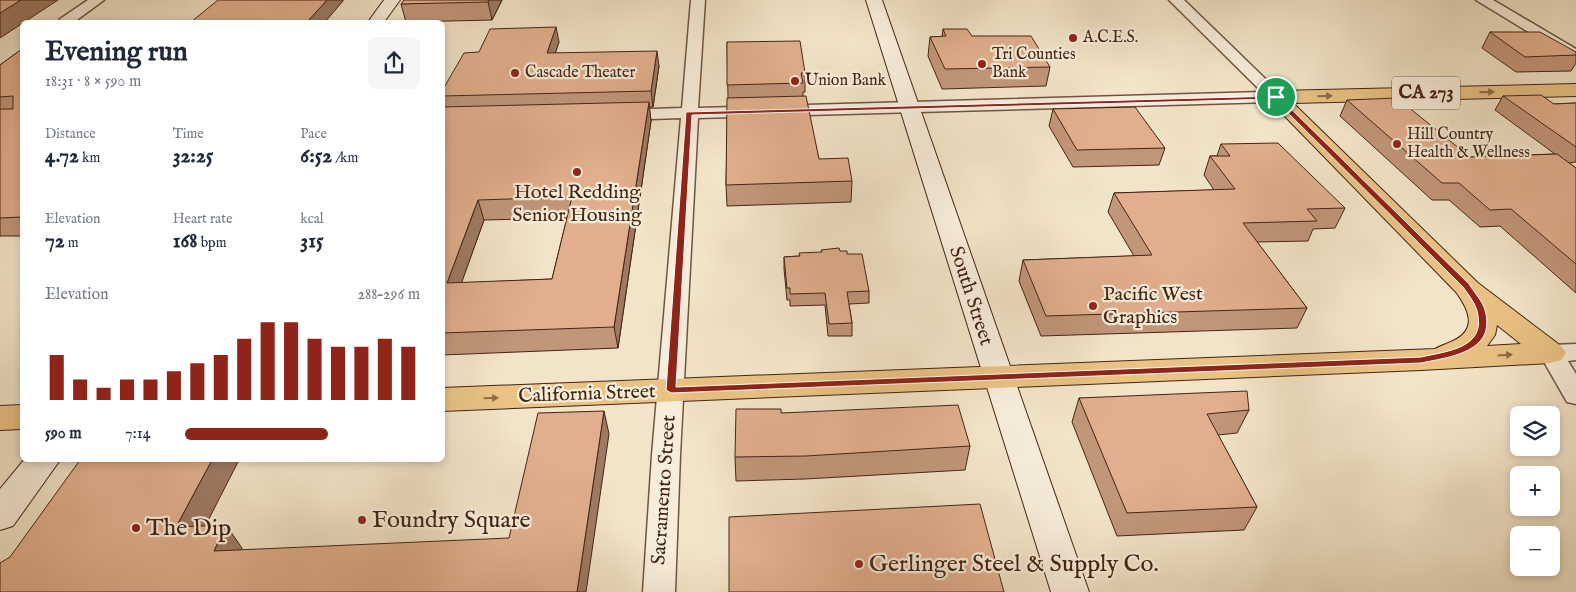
<!DOCTYPE html>
<meta charset="utf-8">
<style>
body{margin:0;font-family:"IM FELL English",serif;background:#f6f6f7;color:#1f2937;height:100vh;display:flex;flex-direction:column;font-size:19px;white-space:nowrap}
*{box-sizing:border-box;margin:0}
p{font-size:16px;color:#747a83}
.icon{flex:none;width:28px;height:28px;fill:none;stroke:currentColor;stroke-width:2;stroke-linecap:round;stroke-linejoin:round}
.map{position:relative;flex:1;overflow:hidden}
.details{position:absolute;left:20px;top:20px;width:425px;height:442px;display:flex;flex-direction:column;background:#fff;border-radius:8px;box-shadow:0 2px 8px #0003}
.details>*{flex:none}
.controls{position:absolute;left:1510px;top:406px;display:grid;gap:10px}
.controls a{display:grid;place-items:center;width:50px;height:50px;border-radius:8px;background:#fff;box-shadow:0 2px 8px #0003;font-size:25px}
.pin{position:absolute;display:grid;place-items:center;width:42px;height:42px;color:#fff;margin:-21px;border:2px solid #fff;border-radius:50%;box-shadow:0 1px 5px #0007}
.round{display:grid;place-items:center;flex:none;width:52px;height:52px;border-radius:8px;background:#f6f6f7}
.summary{display:flex;align-items:center;justify-content:space-between;height:85px;padding:0 25px}
h1{font-size:28px;font-weight:800;line-height:38px}
.metrics{display:grid;grid-template-columns:repeat(3,1fr);gap:8px;height:85px;padding:5px 25px}
.metrics div{display:grid;align-content:center}
.metrics b{font-size:21px;font-weight:800}
.metrics small{font-size:14px;font-weight:400}
.metrics p{font-size:14px}
.chart{height:140px;padding:10px 25px}
.chart p{display:flex;justify-content:space-between}
.chart svg{width:100%;height:90px;margin-top:5px;stroke:#8f2418;stroke-width:6}
ul{padding:0 25px;list-style:none;font-size:16px}
li{display:grid;grid-template-columns:80px 60px 1fr;align-items:center;height:38px}
li i{height:12px;border-radius:6px;background:#8f2418}
.map>svg:first-child{display:block}
.lines{fill:none;stroke-linecap:round;stroke-linejoin:round}
.street-casing{stroke:#705442;stroke-width:3}
.secondary-casing{stroke:#442415;stroke-width:2}
.primary-casing{stroke:#442415;stroke-width:2}
.street{fill:#f7eddb;fill-rule:evenodd}
.secondary{fill:#f7eddb;fill-rule:evenodd}
.primary{fill:#e9c284;fill-rule:evenodd}
.wall{fill:#c29679;stroke:#442415;fill-rule:evenodd}
.shaded-wall{fill:#9e7a63;stroke:#442415}
.building{fill:#e1af8d;stroke:#442415;fill-rule:evenodd}
.oneway{fill:#8e6b47}
.route{fill:#8f2418;stroke:#fff;fill-rule:evenodd}
.poi-dot{fill:#8f2418;stroke:#f7eddb;stroke-width:2}
.labels{text-anchor:middle;dominant-baseline:central;stroke-width:4.5;stroke-linejoin:round;paint-order:stroke}
.far-poi-label{font-size:16px;fill:#442415;stroke:#f7eddb;text-anchor:start}
.shield{fill:#f7eddb;stroke:#7a6050;stroke-width:1}
.shield-label{font-size:19px;font-weight:bold;fill:#442415}
.poi-label{font-size:20px;fill:#442415;stroke:#f7eddb}
.street-label{font-size:20px;fill:#442415;stroke:#f7eddb}
.near-poi-label{font-size:24px;fill:#442415;stroke:#f7eddb;text-anchor:start}
</style>
<div class="map">
<svg width="1576" height="592" viewBox="0 0 1576 592">
<rect width="100%" height="100%" fill="#f2e4c8"/>
<filter id="stains"><feTurbulence type="fractalNoise" baseFrequency=".004" numOctaves="4"/><feColorMatrix values="0 0 0 0 .2 0 0 0 0 .09 0 0 0 0 .02 0 0 0 .5 -.17"/></filter>
<radialGradient id="worn" r=".72"><stop offset=".6" stop-color="#630" stop-opacity="0"/><stop offset="1" stop-color="#630" stop-opacity=".3"/></radialGradient>
<g class="lines">
<!-- street casing -->
<g class="street-casing">
<g id="street">
<path d="M 88,0 L 104,0 L 74,22 L 58,22 L 60,19 Z"/>
<path d="M 691,0 L 705,0 L 698,108 L 1262,92 L 1169,0 L 1184,0 L 1284,97 L 1282,100 L 1276,102 L 698,118 L 680,455 L 675,592 L 643,592 L 652,455 L 681,118 L 620,120 L 614,119 L 612,115 L 614,111 L 620,110 L 682,108 Z"/>
<path d="M 1476,0 L 1493,0 L 1576,49 L 1576,60 L 1571,58 Z"/>
<path d="M 1576,344 L 1576,360 L 1568,361 L 1576,374 L 1576,404 L 1567,402 L 1539,353 L 1542,347 L 1551,345 Z"/>
</g>
</g>
<!-- secondary casing -->
<g class="secondary-casing">
<g id="secondary">
<path d="M 384,0 L 400,0 L 384,22 L 368,22 Z"/>
<path d="M 866,0 L 882,0 L 1089,592 L 1051,592 Z"/>
<path d="M 24,460 L 60,460 L 13,526 L 0,530 L 0,489 Z"/>
</g>
</g>
<!-- primary casing -->
<g class="primary-casing">
<g id="primary">
<path d="M 1576,84 L 1576,96 L 1293,103 L 1478,283 L 1561,346 L 1566,353 L 1561,360 L 1551,363 L 1421,370 L 442,411 L 442,388 L 1435,349 C 1440,346 1447,344 1453,341 C 1478,329 1469,310 1456,292 L 1266,97 L 1269,93 L 1276,91 ZM 1497,325 L 1521,344 L 1487,346 L 1495,335 Z"/>
<path d="M 22,405 L 22,429 L 0,430 L 0,406 Z"/>
</g>
</g>
<!-- street -->
<use href="#street" class="street"/>
<!-- secondary -->
<use href="#secondary" class="secondary"/>
<!-- primary -->
<use href="#primary" class="primary"/>
</g>
<!-- wall -->
<g class="wall">
<path d="M 502,0 L 492,20 L 406,22 L 401,4 Z"/>
<path d="M 943,29 L 972,36 L 1050,67 L 1046,86 L 942,89 L 928,56 L 930,37 L 942,37 Z"/>
<path d="M 1490,32 L 1576,52 L 1576,63 L 1571,71 L 1516,72 L 1482,48 Z"/>
<path d="M 559,42 L 555,53 L 659,66 L 653,107 L 649,107 L 651,121 L 618,348 L 442,355 L 442,91 L 479,52 ZM 567,218 L 552,279 L 461,283 L 484,220 Z"/>
<path d="M 727,42 L 805,73 L 805,92 L 803,92 L 803,96 L 819,159 L 852,181 L 851,202 L 727,206 L 726,185 L 728,98 Z"/>
<path d="M 22,49 L 22,236 L 0,236 L 0,65 Z"/>
<path d="M 1503,96 L 1554,104 L 1576,103 L 1576,162 L 1569,163 L 1576,168 L 1576,293 L 1500,226 L 1480,227 L 1449,200 L 1432,200 L 1340,116 L 1347,100 L 1470,157 L 1555,154 L 1495,110 Z"/>
<path d="M 1053,109 L 1165,148 L 1159,165 L 1073,167 L 1049,126 Z"/>
<path d="M 1221,144 L 1345,208 L 1335,228 L 1313,229 L 1308,241 L 1257,242 L 1307,308 L 1297,328 L 1041,336 L 1019,281 L 1023,260 L 1134,256 L 1108,212 L 1114,193 L 1214,190 L 1204,175 L 1210,156 L 1217,156 Z"/>
<path d="M 840,251 L 847,254 L 869,291 L 869,303 L 849,304 L 852,323 L 852,336 L 828,336 L 825,305 L 790,306 L 790,300 L 787,300 L 784,269 L 784,257 L 799,256 Z"/>
<path d="M 1079,398 L 1249,410 L 1237,433 L 1218,435 L 1257,507 L 1244,530 L 1117,536 L 1072,422 Z"/>
<path d="M 781,413 L 970,446 L 965,470 L 805,479 L 736,481 L 735,457 Z"/>
</g>
<!-- shaded-wall -->
<g class="shaded-wall">
<path d="M 21,0 L 58,0 L 0,38 L 0,13 Z"/>
<path d="M 327,0 L 343,0 L 343,1 L 325,22 L 307,22 Z"/>
<path d="M 489,0 L 502,0 L 492,20 L 488,2 Z"/>
<path d="M 556,27 L 559,42 L 550,69 L 547,53 Z"/>
<path d="M 657,51 L 659,66 L 653,107 L 651,91 Z"/>
<path d="M 649,102 L 651,121 L 618,348 L 614,327 Z"/>
<path d="M 478,200 L 484,220 L 454,304 L 447,283 Z"/>
<path d="M 604,411 L 609,434 L 586,592 L 577,592 Z"/>
<path d="M 212,460 L 239,460 L 193,550 L 176,527 Z"/>
<path d="M 226,525 L 242,548 L 231,574 L 214,551 Z"/>
</g>
<!-- building -->
<g class="building">
<path d="M 0,0 L 21,0 L 0,13 Z"/>
<path d="M 218,0 L 327,0 L 307,22 L 191,22 Z"/>
<path d="M 404,0 L 489,0 L 488,2 L 401,4 Z"/>
<path d="M 556,27 L 547,53 L 657,51 L 651,91 L 442,96 L 442,91 L 464,53 L 479,52 L 490,29 Z"/>
<path d="M 943,29 L 967,29 L 972,36 L 1031,36 L 1050,67 L 945,69 L 930,37 L 946,36 Z"/>
<path d="M 1490,32 L 1540,32 L 1576,52 L 1576,55 L 1525,57 Z"/>
<path d="M 800,41 L 805,73 L 801,73 L 803,83 L 727,85 L 727,42 Z"/>
<path d="M 22,49 L 22,217 L 0,218 L 0,109 L 13,109 L 13,96 L 0,97 L 0,65 Z"/>
<path d="M 1541,95 L 1554,104 L 1576,103 L 1576,147 L 1503,96 Z"/>
<path d="M 806,96 L 819,159 L 848,158 L 852,181 L 726,185 L 727,98 Z"/>
<path d="M 1397,98 L 1470,157 L 1557,154 L 1576,168 L 1576,264 L 1511,209 L 1490,210 L 1459,183 L 1442,183 L 1347,100 Z"/>
<path d="M 649,102 L 614,327 L 442,333 L 442,107 ZM 572,197 L 552,279 L 447,283 L 478,200 Z"/>
<path d="M 1135,107 L 1165,148 L 1077,150 L 1053,109 Z"/>
<path d="M 1278,143 L 1345,208 L 1307,209 L 1317,221 L 1243,223 L 1307,308 L 1046,316 L 1023,260 L 1152,255 L 1114,193 L 1235,189 L 1210,156 L 1230,156 L 1221,144 Z"/>
<path d="M 839,248 L 840,251 L 847,251 L 847,254 L 862,254 L 869,291 L 847,292 L 852,323 L 829,324 L 825,293 L 790,294 L 790,288 L 787,288 L 784,257 L 800,256 L 799,253 L 822,252 L 821,250 Z"/>
<path d="M 1247,391 L 1249,410 L 1207,414 L 1257,507 L 1127,513 L 1079,398 Z"/>
<path d="M 958,405 L 970,446 L 806,456 L 735,457 L 736,409 L 781,409 L 781,413 Z"/>
<path d="M 604,411 L 577,592 L 0,592 L 0,563 L 10,557 L 80,460 L 212,460 L 176,527 L 226,525 L 214,551 L 509,538 L 538,413 Z"/>
<path d="M 980,504 L 1004,592 L 729,592 L 729,517 Z"/>
</g>
<!-- one-way arrows -->
<defs><path id="oneway-solid" d="M-6-.8H1V-3.2L6.5 0L1 3.2V.8H-6Z" transform="scale(1.25)"/></defs>
<g class="oneway">
<use href="#oneway-solid" transform="translate(1487 92) rotate(-1)"/>
<use href="#oneway-solid" transform="translate(1325 96) rotate(-2)"/>
<use href="#oneway-solid" transform="translate(1505 355) rotate(-3)"/>
<use href="#oneway-solid" transform="translate(491 398) rotate(-2)"/>
</g>
<!-- route -->
<path class="route" d="M 1278,96 L 1469,284 C 1474,292 1483,302 1485,310 C 1497,352 1450,357 1421,363 L 671,393 L 666,390 L 686,112 ZM 1274,99 L 1463,287 C 1468,294 1475,303 1477,311 C 1487,348 1448,351 1421,357 L 676,387 L 692,115 Z"/>
<!-- markers -->
<g class="poi-dot">
<circle cx="1073" cy="38" r="5"/>
<circle cx="982" cy="64" r="5"/>
<circle cx="515" cy="73" r="5"/>
<circle cx="795" cy="81" r="5"/>
<circle cx="1397" cy="144" r="5"/>
<circle cx="577" cy="172" r="5"/>
<circle cx="1093" cy="306" r="5"/>
<circle cx="362" cy="520" r="5"/>
<circle cx="136" cy="528" r="5"/>
<circle cx="859" cy="564" r="5"/>
</g>
<g class="labels">
<!-- far-poi labels -->
<g class="far-poi-label">
<text x="1083" y="38">A.C.E.S.</text>
<text x="992" y="55">Tri Counties<tspan x="992" dy="18">Bank</tspan></text>
<text x="525" y="73">Cascade Theater</text>
<text x="805" y="81">Union Bank</text>
<text x="1407" y="135">Hill Country<tspan x="1407" dy="18">Health &amp; Wellness</tspan></text>
</g>
<!-- shield labels -->
<rect class="shield" x="1392" y="76.5" width="68" height="33" rx="4"/>
<g class="shield-label">
<text x="1426" y="93">CA 273</text>
</g>
<!-- poi labels -->
<g class="poi-label">
<text x="577" y="192">Hotel Redding<tspan x="577" dy="23">Senior Housing</tspan></text>
<text x="1103" y="294" text-anchor="start">Pacific West<tspan x="1103" dy="23">Graphics</tspan></text>
</g>
<!-- street labels -->
<g class="street-label">
<text transform="translate(971 296) rotate(72)">South Street</text>
<text transform="translate(587 394) rotate(-2)">California Street</text>
<text transform="translate(664 490) rotate(-86)">Sacramento Street</text>
</g>
<!-- near-poi labels -->
<g class="near-poi-label">
<text x="372" y="520">Foundry Square</text>
<text x="146" y="528">The Dip</text>
<text x="869" y="564">Gerlinger Steel &amp; Supply Co.</text>
</g>
</g>
<rect width="100%" height="100%" filter="url(#stains)"/>
<rect width="100%" height="100%" fill="url(#worn)"/>
</svg>
<div class="controls">
<a><svg class="icon" aria-label="layers" viewBox="0 0 24 24"><path d="M12 4l9 5-9 5-9-5zM3 14l9 5 9-5"/></svg></a>
<a>+</a>
<a>−</a>
</div>
<div class="pin" style="left:1276px;top:97px;background:#1e9e55"><svg class="icon" aria-label="arrive" viewBox="0 0 24 24"><path d="M6 21V4h12l-3 4 3 4H6"/></svg></div>
<section class="details">
<div class="summary"><div><h1>Evening run</h1><p>18:31 · 8 × 590 m</p></div><a class="round"><svg class="icon" aria-label="share" viewBox="0 0 24 24"><path d="M12 15V3M7 8l5-5 5 5M5 13v7h14v-7"/></svg></a></div>
<div class="metrics">
<div><p>Distance</p><b>4.72<small> km</small></b></div>
<div><p>Time</p><b>32:25</b></div>
<div><p>Pace</p><b>6:52<small> /km</small></b></div>
</div>
<div class="metrics">
<div><p>Elevation</p><b>72<small> m</small></b></div>
<div><p>Heart rate</p><b>168<small> bpm</small></b></div>
<div><p>kcal</p><b>315</b></div>
</div>
<div class="chart"><p><span>Elevation</span>288–296 m</p>
<svg viewBox="0 0 160 44" preserveAspectRatio="none"><path d="M5 44V22M15 44V34M25 44V38M35 44V34M45 44V34M55 44V30M65 44V26M75 44V22M85 44V14M95 44V6M105 44V6M115 44V14M125 44V18M135 44V18M145 44V14M155 44V18"/></svg>
</div>
<ul>
<li><b>590 m</b>7:14<i style="width:61%"></i></li>
</ul>
</section>
</div>
